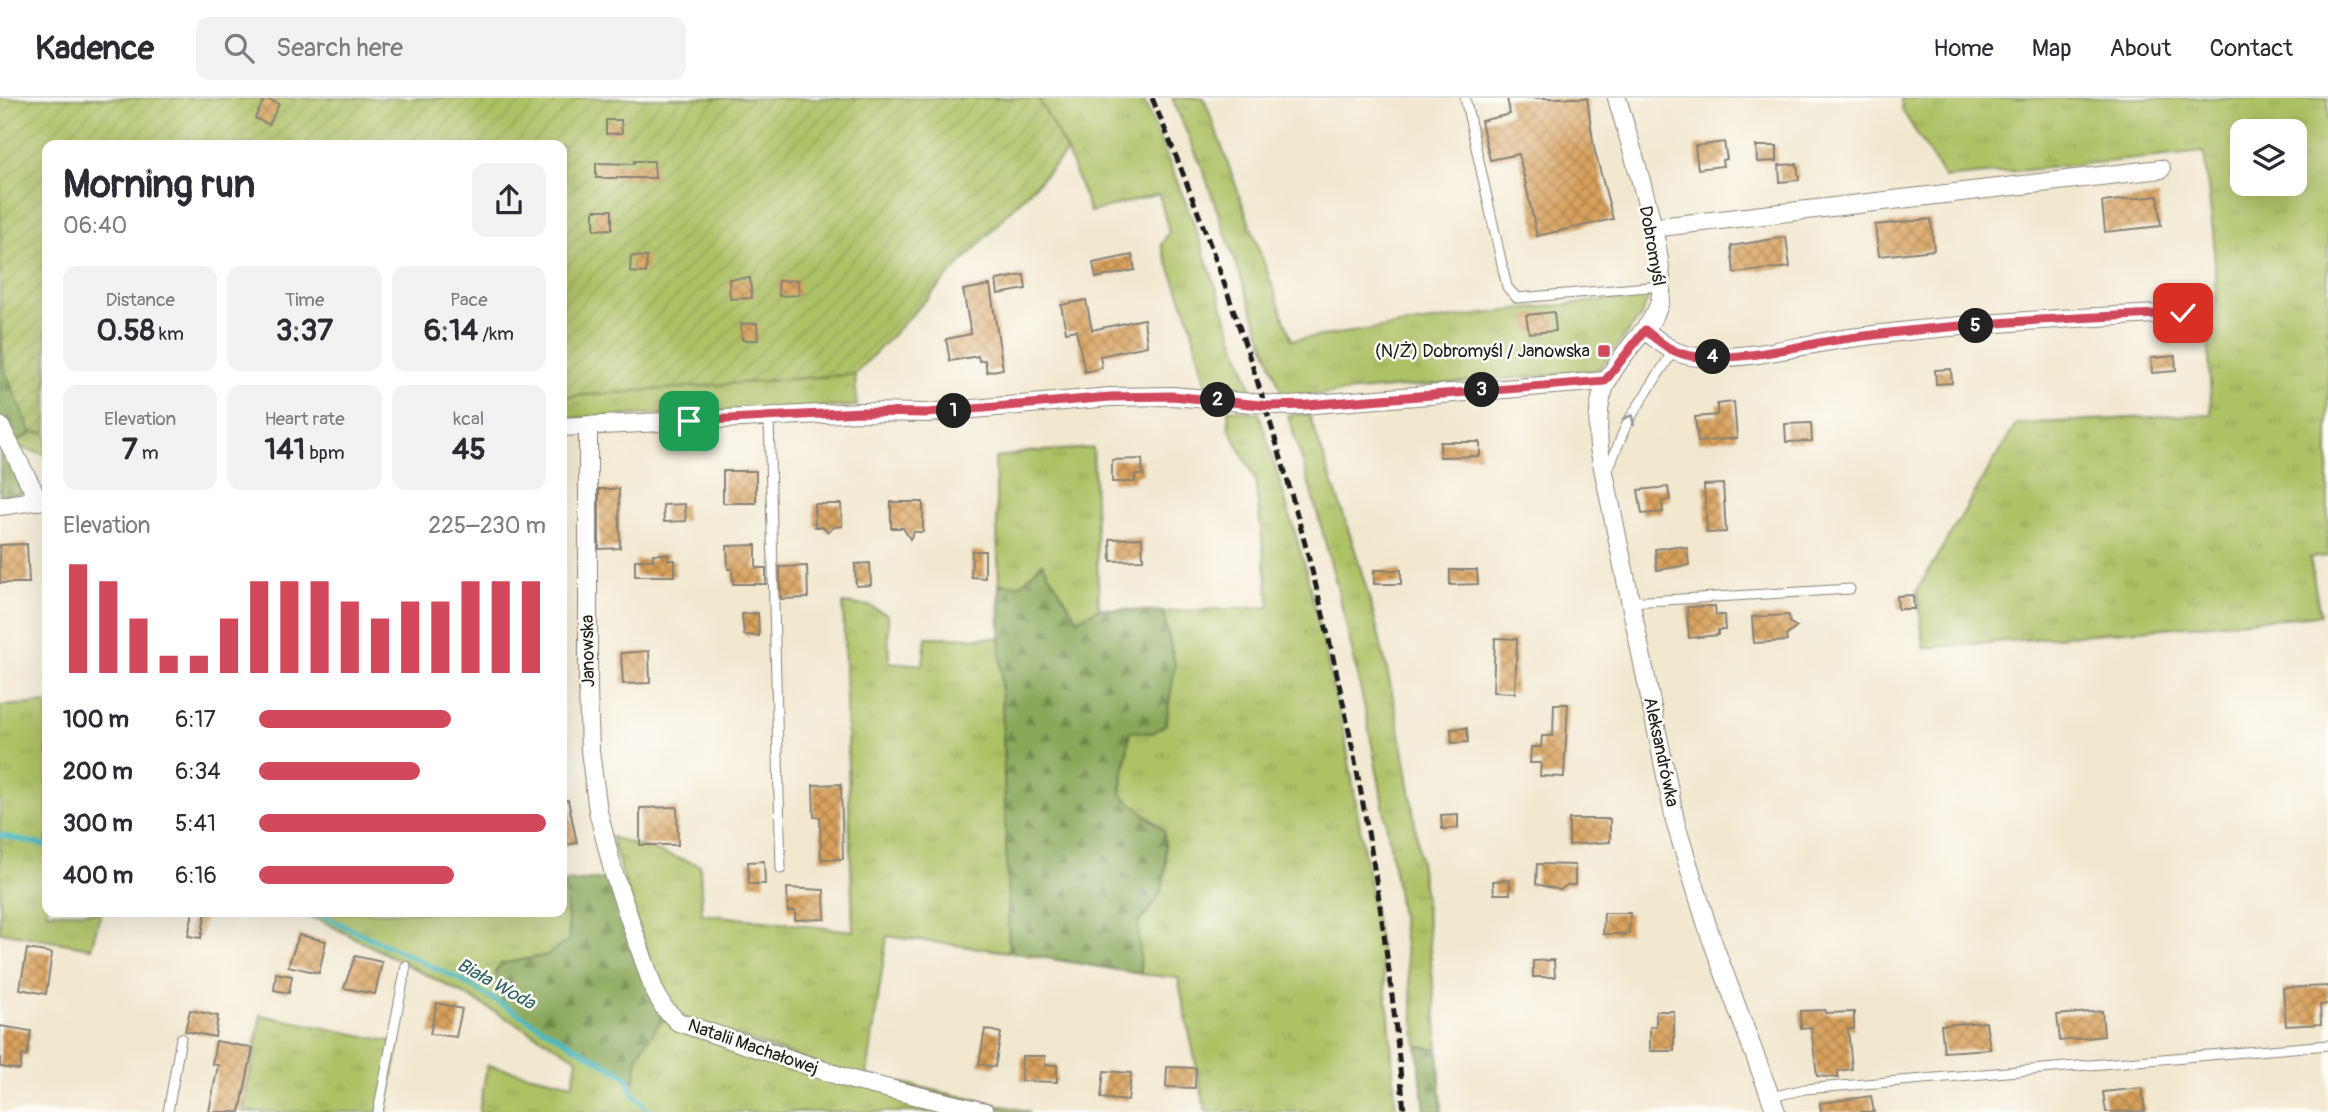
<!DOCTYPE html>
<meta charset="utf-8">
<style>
body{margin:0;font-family:Pangolin,sans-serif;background:#f2f2f3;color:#2b2b33;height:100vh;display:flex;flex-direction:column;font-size:26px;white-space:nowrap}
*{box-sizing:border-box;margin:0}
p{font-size:23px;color:#7c7c81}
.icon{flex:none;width:38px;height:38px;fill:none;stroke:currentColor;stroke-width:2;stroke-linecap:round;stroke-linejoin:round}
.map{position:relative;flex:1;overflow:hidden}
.details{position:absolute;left:42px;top:42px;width:525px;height:777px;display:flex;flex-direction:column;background:#fff;border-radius:14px;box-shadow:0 7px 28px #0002}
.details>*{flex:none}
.buttons{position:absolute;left:2230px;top:21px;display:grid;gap:14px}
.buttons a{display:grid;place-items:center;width:77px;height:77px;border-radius:14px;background:#fff;box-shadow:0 7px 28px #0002;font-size:35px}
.pin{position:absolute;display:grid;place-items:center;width:60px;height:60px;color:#fff;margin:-30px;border-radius:14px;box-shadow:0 4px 10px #0006}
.km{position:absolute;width:35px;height:35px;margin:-18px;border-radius:50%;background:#222;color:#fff;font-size:19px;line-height:35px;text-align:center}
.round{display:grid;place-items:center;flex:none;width:74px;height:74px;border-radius:14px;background:#f2f2f3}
.summary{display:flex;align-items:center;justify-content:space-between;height:119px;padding:0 21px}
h1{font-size:38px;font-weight:700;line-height:52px}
.metrics{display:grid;grid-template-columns:repeat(3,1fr);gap:10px;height:119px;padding:7px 21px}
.metrics div{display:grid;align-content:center;border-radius:14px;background:#f2f2f3;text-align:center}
.metrics b{font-size:30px;font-weight:700}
.metrics small{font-size:19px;font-weight:400}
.metrics p{font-size:19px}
.chart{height:196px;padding:14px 21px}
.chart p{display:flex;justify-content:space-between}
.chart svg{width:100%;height:126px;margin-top:7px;stroke:#d1495b;stroke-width:6}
ul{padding:0 21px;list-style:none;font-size:23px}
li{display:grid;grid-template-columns:112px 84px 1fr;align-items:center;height:52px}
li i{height:18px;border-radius:9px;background:#d1495b}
header{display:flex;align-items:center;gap:42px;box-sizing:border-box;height:98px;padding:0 35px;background:#fff;border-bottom:2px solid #e1e1e2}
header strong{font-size:33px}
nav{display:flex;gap:38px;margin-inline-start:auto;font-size:24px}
.search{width:490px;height:63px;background:#f2f2f3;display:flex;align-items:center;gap:18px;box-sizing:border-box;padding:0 24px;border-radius:14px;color:#7c7c81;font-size:26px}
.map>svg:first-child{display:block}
.grass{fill:url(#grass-tufts);stroke:#646e40;stroke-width:2;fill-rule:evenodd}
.forest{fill:url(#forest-firs);stroke:#53623b;stroke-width:2}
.garden{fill:url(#garden-furrows);stroke:#646e40;stroke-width:2}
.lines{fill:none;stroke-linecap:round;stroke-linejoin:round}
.stream{stroke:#49b9c0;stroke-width:5}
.building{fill:url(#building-cross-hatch)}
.lane-casing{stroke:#878276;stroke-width:11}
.street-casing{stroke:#878276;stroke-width:20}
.lane{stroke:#fff;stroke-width:9}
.street{stroke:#fff;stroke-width:18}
.rail{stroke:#1c1c1c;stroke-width:5;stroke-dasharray:10 5;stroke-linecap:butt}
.oneway{stroke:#999}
.route-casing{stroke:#fff;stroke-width:14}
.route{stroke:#d1495b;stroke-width:9}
.poi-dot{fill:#d1495b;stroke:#fdfcf7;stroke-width:2.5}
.labels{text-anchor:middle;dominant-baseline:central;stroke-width:5;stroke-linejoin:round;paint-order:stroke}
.street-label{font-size:18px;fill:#1c1c1c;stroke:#fdfcf7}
.poi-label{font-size:18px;fill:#1c1c1c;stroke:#fdfcf7;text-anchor:end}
.water-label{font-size:19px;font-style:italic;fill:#306366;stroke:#fdfcf7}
</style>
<header>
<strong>Kadence</strong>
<div class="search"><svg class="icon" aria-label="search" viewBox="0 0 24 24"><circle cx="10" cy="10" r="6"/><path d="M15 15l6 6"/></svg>Search here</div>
<nav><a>Home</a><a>Map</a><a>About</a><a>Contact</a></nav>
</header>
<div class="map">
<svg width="2328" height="1014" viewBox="0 0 2328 1014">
<defs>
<pattern id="grass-tufts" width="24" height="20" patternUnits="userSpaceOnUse" patternTransform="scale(1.75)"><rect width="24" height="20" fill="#adc165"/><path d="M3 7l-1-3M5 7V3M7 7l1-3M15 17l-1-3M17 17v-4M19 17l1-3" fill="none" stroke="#94a557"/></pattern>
<pattern id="forest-firs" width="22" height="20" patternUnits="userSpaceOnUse" patternTransform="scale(1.75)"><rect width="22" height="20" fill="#8aa75a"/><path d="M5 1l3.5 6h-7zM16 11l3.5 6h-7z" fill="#70874a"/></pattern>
<pattern id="garden-furrows" width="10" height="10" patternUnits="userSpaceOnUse" patternTransform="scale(1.75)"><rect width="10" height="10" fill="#adc165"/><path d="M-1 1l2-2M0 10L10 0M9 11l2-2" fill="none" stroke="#94a557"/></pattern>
<pattern id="building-cross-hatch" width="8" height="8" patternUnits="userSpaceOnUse" patternTransform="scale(1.75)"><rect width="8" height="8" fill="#d9a15c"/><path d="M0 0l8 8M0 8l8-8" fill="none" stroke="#af824b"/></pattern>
</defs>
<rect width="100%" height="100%" fill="#fdfcf7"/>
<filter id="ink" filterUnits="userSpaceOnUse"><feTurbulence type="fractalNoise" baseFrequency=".0143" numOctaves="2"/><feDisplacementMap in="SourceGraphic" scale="14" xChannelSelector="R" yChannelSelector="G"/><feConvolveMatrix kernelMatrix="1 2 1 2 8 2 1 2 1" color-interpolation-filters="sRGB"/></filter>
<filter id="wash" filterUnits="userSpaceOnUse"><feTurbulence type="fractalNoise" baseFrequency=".00686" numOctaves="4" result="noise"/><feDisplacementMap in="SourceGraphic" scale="28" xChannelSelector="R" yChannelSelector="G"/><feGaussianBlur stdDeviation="1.57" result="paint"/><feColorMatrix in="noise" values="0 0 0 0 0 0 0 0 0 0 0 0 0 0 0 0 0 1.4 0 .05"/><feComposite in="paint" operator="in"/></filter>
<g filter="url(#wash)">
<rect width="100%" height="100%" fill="#f2e8d0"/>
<!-- grass -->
<g class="grass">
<path d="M 1038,0 L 1143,0 L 1191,118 L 1254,298 L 1207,291 L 1189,220 L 1161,147 L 1169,134 L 1159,96 L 1090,114 L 1067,54 Z"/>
<path d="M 1172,0 L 1204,0 L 1292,242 L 1505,213 L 1649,198 L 1641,218 L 1599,271 L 1589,274 L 1283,299 L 1203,72 Z"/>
<path d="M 1901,0 L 2328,0 L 2328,458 L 2310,460 L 2320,517 L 1924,550 L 1917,492 L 2016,326 L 2211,316 L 2208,223 L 2216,208 L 2214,144 L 2204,54 L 1945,80 L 1902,12 ZM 2242,33 L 2294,33 L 2294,86 L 2242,86 Z"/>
<path d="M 855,276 L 857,308 L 562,320 L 562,299 Z"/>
<path d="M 1228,311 L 1259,315 L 1305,468 L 1345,640 L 1380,849 L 1389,919 L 1396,1014 L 1206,1014 L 1178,880 L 1141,876 L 1138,825 L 1147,816 L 1121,696 L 1130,633 L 1153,635 L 1175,567 L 1163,514 L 1270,509 L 1255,381 L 1229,330 Z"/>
<path d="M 1309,316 C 1325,364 1343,413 1358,462 C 1406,619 1427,788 1438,951 L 1417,948 C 1394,733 1354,523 1288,317 Z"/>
<path d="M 47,334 L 47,357 L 10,347 L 32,335 Z"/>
<path d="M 1093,350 L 1099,510 L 1078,522 L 1042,466 L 1020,487 L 999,486 L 995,360 L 1026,354 Z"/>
<path d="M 843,505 L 870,508 L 888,517 L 889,564 L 923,567 L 926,539 L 1000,540 L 1009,854 L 887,838 L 867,977 L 1030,1014 L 1013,1014 L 852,977 L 680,919 L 657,887 L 611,739 L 700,767 L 702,816 L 853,833 Z"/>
<path d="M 47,605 L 47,814 L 101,814 L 91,850 L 0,834 L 0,608 Z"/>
<path d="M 565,784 L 570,842 L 547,857 L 501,866 L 634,984 L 638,956 L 664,919 L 963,1014 L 479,1014 L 487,967 L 573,986 L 577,960 L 458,893 L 322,823 L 287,814 L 337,817 L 339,814 L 562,814 L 562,785 Z"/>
<path d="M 261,917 L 399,945 L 386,1014 L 243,1014 Z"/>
</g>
<!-- forest -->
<g class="forest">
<path d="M 0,221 L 4,271 L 32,335 L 10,347 L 32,389 L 24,395 L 0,398 Z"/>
<path d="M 1042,465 L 1078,522 L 1099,510 L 1163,514 L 1175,567 L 1166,626 L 1153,635 L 1130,633 L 1121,691 L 1121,696 L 1164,732 C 1167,774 1170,793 1138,825 L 1141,876 L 1009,854 L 999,486 L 1020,487 Z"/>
<path d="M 608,781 L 664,919 L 638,956 L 635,984 L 504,908 L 495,874 L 501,866 L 547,857 L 569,842 L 565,784 Z"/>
<path d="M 1417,948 L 1438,951 L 1442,1014 L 1425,1014 Z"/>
</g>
<!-- garden -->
<path class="garden" d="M 0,0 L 1038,0 L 1067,54 L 855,276 L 562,299 L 562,47 L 47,47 L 47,334 L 32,335 L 4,271 L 0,221 Z"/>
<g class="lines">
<!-- stream -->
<g class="stream">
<path d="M 0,737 L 47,748"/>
<path d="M 306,814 L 323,818 L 457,880 L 626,978 L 634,996 L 649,1014"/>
</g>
</g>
<g id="blocks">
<!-- building -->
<g class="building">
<path d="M 265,0 L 279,6 L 269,27 L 255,20 Z"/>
<path d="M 1507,0 L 1587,0 L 1594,50 L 1613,121 L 1537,138 L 1519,56 L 1490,62 L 1481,23 L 1510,16 Z"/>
<path d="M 606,22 L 621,22 L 622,35 L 606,36 Z"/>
<path d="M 1724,44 L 1727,61 L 1722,62 L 1723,68 L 1698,71 L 1695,48 Z"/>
<path d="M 1756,48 L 1777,48 L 1777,63 L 1757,64 Z"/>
<path d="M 634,63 L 654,63 L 655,80 L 596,80 L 596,65 L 634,66 Z"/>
<path d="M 1797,66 L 1799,82 L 1780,84 L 1779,67 Z"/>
<path d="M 2158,98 L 2161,128 L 2105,134 L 2102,104 Z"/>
<path d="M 594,112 L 612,112 L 612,131 L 594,132 Z"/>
<path d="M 1931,121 L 1934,152 L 1879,158 L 1875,127 Z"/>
<path d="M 1786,139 L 1790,169 L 1734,175 L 1731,148 Z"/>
<path d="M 1132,157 L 1135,172 L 1096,180 L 1093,165 Z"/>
<path d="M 631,158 L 647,159 L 646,175 L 630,174 Z"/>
<path d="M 1024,177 L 1026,191 L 998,196 L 996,182 Z"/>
<path d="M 750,180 L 752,200 L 730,201 L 729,181 Z"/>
<path d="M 798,182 L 799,197 L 779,198 L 778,183 Z"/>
<path d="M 990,187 L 1003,271 L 987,274 L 985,262 L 979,263 L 978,258 L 950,263 L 946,241 L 971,236 L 963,192 Z"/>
<path d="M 1086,202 L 1092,232 L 1144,221 L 1147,248 L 1100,258 L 1102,270 L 1085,274 L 1076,232 L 1066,234 L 1061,207 Z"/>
<path d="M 1554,214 L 1556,233 L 1529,235 L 1526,217 Z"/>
<path d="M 757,225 L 758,242 L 742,242 L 741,226 Z"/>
<path d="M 2175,258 L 2176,273 L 2152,275 L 2151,260 Z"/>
<path d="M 1951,271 L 1952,285 L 1936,286 L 1935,272 Z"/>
<path d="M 1734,304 L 1737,340 L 1698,344 L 1695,319 L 1717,317 L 1717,306 Z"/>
<path d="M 1811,325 L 1812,343 L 1786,344 L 1785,326 Z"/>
<path d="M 1440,344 L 1480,344 L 1480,358 L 1440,359 Z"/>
<path d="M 1142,361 L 1143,377 L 1135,377 L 1135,384 L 1112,384 L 1112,362 Z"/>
<rect x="723" y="373" width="33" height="32"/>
<path d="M 1723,386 L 1726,434 L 1707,435 L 1704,387 Z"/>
<path d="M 1668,389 L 1670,402 L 1662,403 L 1663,414 L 1642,416 L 1638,392 Z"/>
<path d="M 599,391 L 619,391 L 620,450 L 599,451 Z"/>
<path d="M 891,404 L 923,404 L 923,434 L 914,434 L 910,441 L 903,430 L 891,430 Z"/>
<path d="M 685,406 L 686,423 L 664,424 L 663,407 Z"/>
<path d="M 814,406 L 841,406 L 842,428 L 834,429 L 828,434 L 823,429 L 815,429 Z"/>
<path d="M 1142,440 L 1143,462 L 1111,463 L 1110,441 Z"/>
<path d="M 27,446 L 29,485 L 0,485 L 0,447 Z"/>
<path d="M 756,447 L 756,470 L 766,470 L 766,486 L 733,486 L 732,471 L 728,471 L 727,448 Z"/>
<path d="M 1677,448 L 1687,450 L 1689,467 L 1657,472 L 1655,451 Z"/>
<path d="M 972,453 L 985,453 L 985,480 L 971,479 Z"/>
<path d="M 653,456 L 668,456 L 668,462 L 675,462 L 675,478 L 635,478 L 635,462 L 653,462 Z"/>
<path d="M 870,465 L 871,487 L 856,488 L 855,466 Z"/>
<path d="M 807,468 L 808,500 L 781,501 L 780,469 Z"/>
<rect x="1374" y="472" width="27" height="14"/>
<path d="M 1450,472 L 1477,472 L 1478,486 L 1450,487 Z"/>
<path d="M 1913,497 L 1914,511 L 1898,511 L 1897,498 Z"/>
<path d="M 1715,508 L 1716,517 L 1724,517 L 1725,532 L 1718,532 L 1718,537 L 1689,540 L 1687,509 Z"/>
<path d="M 758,515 L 759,538 L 744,537 L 742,516 Z"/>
<path d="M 1789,517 L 1790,525 L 1797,529 L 1786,538 L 1787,543 L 1754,545 L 1752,519 Z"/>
<path d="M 1495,540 L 1517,541 L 1515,595 L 1493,594 Z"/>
<path d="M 649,553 L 650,585 L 623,586 L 621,555 Z"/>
<path d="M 1554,606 L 1568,606 L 1564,679 L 1540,678 L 1541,665 L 1530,665 L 1531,649 L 1541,649 L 1542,638 L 1553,638 Z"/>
<path d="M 1467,630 L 1468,644 L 1452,645 L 1451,631 Z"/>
<path d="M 841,686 L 843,761 L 821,761 L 820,719 L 814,719 L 813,687 Z"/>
<path d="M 562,702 L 568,702 L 577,745 L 562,748 Z"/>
<path d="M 677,709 L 678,747 L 640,747 L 640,710 Z"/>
<path d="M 1458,716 L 1458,730 L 1442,731 L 1441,717 Z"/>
<path d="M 1569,721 L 1610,721 L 1610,744 L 1569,747 Z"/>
<path d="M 764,763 L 765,786 L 749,786 L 748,764 Z"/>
<path d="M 1537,766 L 1575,767 L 1575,787 L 1567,787 L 1560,792 L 1536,786 Z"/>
<path d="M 1510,782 L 1510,796 L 1494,796 L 1493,783 Z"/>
<path d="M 787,790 L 824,792 L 825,821 L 795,822 L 795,813 L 788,813 Z"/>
<path d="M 193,814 L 206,814 L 201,840 L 188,838 Z"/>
<path d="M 1604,815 L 1630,815 L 1629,836 L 1603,836 Z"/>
<path d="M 299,837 L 326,843 L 319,875 L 288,868 Z"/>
<path d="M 27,851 L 52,855 L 46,896 L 20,891 Z"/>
<path d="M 355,858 L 382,864 L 375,896 L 344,890 Z"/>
<path d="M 1554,862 L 1555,879 L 1533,879 L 1533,863 Z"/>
<path d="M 276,875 L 292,878 L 289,895 L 274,892 Z"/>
<path d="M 2328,888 L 2328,906 L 2320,907 L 2321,926 L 2286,928 L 2283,890 Z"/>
<path d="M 437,905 L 462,911 L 456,939 L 430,936 Z"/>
<path d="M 190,912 L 218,918 L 215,939 L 185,933 Z"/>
<path d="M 1825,912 L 1825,915 L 1854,914 L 1854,931 L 1848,931 L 1852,971 L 1838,973 L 1838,980 L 1817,978 L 1811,929 L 1801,930 L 1800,913 Z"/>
<path d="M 1656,913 L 1674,913 L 1674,953 L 1650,953 L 1650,929 L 1656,928 Z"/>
<path d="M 2102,913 L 2104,938 L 2060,943 L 2057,917 Z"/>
<path d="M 1986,924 L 1990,951 L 1944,954 L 1941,927 Z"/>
<path d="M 0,928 L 31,933 L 27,958 L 22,957 L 20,972 L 0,969 Z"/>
<path d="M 985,931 L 1001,935 L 995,969 L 979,966 Z"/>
<path d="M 216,943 L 253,950 L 240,1014 L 209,1014 L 218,967 L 212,966 Z"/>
<path d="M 1022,958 L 1045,958 L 1045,967 L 1057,967 L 1057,984 L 1021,983 Z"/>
<path d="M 1167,969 L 1196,970 L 1195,990 L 1166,989 Z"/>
<path d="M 1104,973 L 1131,975 L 1128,1003 L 1101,1000 Z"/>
<path d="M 2142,990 L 2145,1013 L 2106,1014 L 2103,994 Z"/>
<path d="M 1871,998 L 1874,1014 L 1821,1014 L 1820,1005 Z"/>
</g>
</g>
</g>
<g filter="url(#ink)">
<use href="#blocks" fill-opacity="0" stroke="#878276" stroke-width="2"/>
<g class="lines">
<!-- lane casing -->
<g class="lane-casing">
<g id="lane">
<path d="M 1465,0 L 1507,189 L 1517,200 L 1661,188"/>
<path d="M 769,319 L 781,771"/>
<path d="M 1608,372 L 1627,325 L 1672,255"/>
<path d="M 1630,504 L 1850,491"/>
<path d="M 1771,999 L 1805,991 L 2328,947"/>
<path d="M 168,1014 L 181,940"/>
<path d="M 378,1014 L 406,868"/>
</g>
</g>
<!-- street casing -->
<g class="street-casing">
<g id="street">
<path d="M 1617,0 C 1629,44 1669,163 1660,203 C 1656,219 1645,231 1635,243 C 1603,281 1595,300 1599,350 L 1676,727 L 1710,837 L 1776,1014"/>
<path d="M 1651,130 L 2161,71"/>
<path d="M 1645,232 C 1663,247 1676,258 1700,259 C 1751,262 1794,248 1843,241 C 1956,225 2070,220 2183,215"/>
<path d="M 588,327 L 588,591 L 590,653 L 598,713 L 614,776 L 654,892 L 664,910 L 678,924 L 852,982 L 985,1014"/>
<path d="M 0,328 L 39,403"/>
<path d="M 562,329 L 861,314 L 927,315 L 1110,299 L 1172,298 L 1289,308 L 1605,283"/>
<path d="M 0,408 L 47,401"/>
</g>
</g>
<!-- lane -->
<use href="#lane" class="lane"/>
<!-- street -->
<use href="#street" class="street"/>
<!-- rail -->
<path class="rail" d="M 1152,0 C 1289,324 1374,663 1404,1014"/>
</g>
<!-- one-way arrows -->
<defs><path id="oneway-chevron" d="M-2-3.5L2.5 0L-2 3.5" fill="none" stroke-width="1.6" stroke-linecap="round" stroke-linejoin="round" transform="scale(1.75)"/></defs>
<use class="oneway" href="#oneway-chevron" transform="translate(1630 321) rotate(-60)"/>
</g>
<g class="lines" filter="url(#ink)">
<!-- route casing -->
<g class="route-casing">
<path id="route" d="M 689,323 L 861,314 L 927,315 L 1110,299 L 1172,298 L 1270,308 L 1307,307 L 1605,283 L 1645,232 C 1663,247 1676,258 1700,259 C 1751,262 1794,248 1843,241 C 1955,225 2070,220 2183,215"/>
</g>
<!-- route -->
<use href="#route" class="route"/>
</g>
<!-- markers -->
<rect class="poi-dot" x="1597" y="246" width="14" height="14" rx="3.5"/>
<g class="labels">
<!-- street labels -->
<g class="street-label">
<text transform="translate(1652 148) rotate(80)">Dobromyśl</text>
<text transform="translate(588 553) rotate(-91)">Janowska</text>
<text transform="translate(1661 654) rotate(78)">Aleksandrówka</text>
<text transform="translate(753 949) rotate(19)">Natalii Machałowej</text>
</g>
<!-- poi labels -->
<g class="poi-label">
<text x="1590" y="253">(N/Ż) Dobromyśl / Janowska</text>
</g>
<!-- water labels -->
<g class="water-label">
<text transform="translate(496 886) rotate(29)">Biała Woda</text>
</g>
</g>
</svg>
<div class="buttons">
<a><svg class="icon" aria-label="layers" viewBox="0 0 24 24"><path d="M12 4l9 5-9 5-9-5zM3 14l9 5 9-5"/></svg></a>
</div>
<div class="pin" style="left:689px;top:323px;background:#1e9e55"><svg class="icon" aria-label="arrive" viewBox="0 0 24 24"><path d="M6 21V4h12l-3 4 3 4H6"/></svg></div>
<div class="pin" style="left:2183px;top:215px;background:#d93025"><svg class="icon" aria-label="check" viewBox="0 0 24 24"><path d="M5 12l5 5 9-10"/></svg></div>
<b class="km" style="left:954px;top:313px">1</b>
<b class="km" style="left:1218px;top:302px">2</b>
<b class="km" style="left:1482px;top:292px">3</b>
<b class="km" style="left:1713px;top:259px">4</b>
<b class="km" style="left:1976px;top:228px">5</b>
<section class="details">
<div class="summary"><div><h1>Morning run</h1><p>06:40</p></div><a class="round"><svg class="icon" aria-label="share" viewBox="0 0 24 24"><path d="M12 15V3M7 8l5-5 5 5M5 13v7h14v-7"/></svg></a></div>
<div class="metrics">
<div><p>Distance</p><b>0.58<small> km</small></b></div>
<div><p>Time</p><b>3:37</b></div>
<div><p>Pace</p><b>6:14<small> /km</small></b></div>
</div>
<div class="metrics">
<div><p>Elevation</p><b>7<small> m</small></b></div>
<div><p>Heart rate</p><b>141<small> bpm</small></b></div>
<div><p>kcal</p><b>45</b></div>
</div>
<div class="chart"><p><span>Elevation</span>225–230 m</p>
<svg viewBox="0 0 160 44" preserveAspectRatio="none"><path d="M5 44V6M15 44V12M25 44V25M35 44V38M45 44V38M55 44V25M65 44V12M75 44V12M85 44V12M95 44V19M105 44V25M115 44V19M125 44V19M135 44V12M145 44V12M155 44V12"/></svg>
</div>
<ul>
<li><b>100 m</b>6:17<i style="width:67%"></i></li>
<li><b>200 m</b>6:34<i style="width:56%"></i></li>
<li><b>300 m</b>5:41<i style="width:100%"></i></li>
<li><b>400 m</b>6:16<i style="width:68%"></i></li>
</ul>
</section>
</div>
